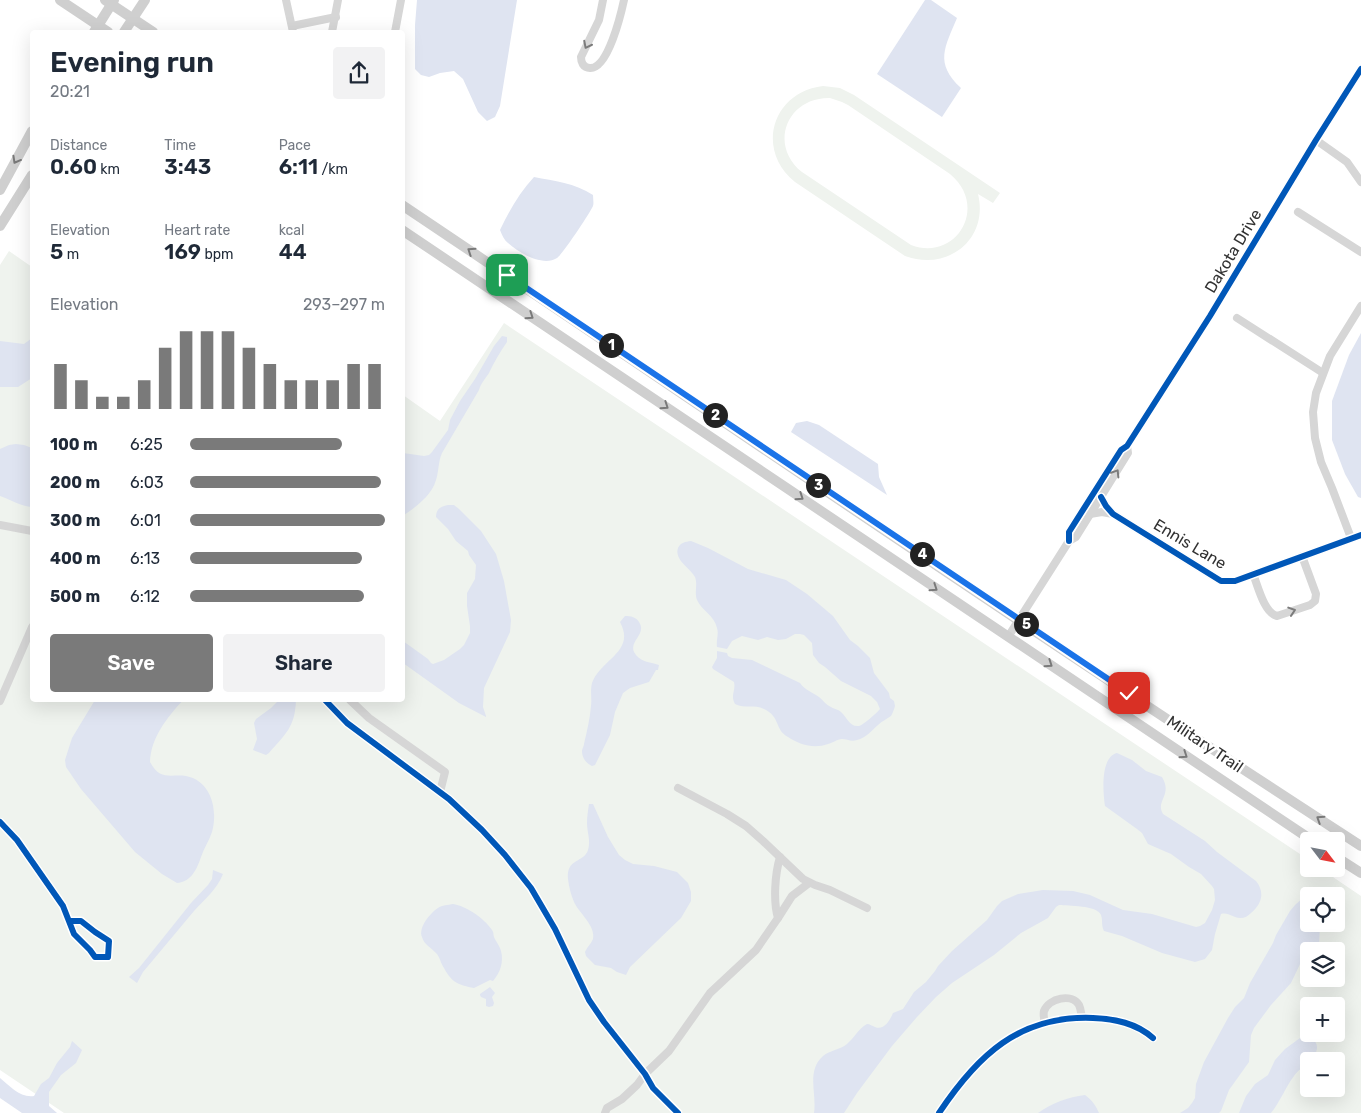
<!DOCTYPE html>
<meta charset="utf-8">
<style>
body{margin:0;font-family:Rubik,sans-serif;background:#f2f2f3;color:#1f2937;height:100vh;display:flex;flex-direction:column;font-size:19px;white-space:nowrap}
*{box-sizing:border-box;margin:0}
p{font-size:16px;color:#747a83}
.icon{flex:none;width:28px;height:28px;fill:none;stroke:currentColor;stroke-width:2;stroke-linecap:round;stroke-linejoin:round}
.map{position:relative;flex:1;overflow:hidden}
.details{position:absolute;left:30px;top:30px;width:375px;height:672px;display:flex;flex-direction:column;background:#fff;border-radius:5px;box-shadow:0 5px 20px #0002}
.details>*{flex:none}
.needle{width:32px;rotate:122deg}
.fabs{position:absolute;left:1300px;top:832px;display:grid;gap:10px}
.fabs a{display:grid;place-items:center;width:45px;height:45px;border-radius:5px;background:#fff;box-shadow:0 5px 20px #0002;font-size:25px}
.pin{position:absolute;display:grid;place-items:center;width:42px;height:42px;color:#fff;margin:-21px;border-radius:10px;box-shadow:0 2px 8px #0006}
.km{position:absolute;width:25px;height:25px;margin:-12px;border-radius:50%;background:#222;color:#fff;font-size:14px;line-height:25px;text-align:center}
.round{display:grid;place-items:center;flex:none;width:52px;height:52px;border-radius:5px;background:#f2f2f3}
.head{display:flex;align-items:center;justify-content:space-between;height:85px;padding:0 20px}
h1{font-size:28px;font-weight:600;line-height:38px}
.figures{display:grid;grid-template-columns:repeat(3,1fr);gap:8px;height:85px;padding:5px 20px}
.figures div{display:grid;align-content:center}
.figures b{font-size:21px;font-weight:600}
.figures small{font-size:14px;font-weight:400}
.figures p{font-size:14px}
.chart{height:140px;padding:10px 20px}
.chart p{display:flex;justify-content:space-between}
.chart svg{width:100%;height:90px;margin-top:5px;stroke:#7a7a7a;stroke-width:6}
.cta{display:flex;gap:10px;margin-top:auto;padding:10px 20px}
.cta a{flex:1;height:58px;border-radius:5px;background:#7a7a7a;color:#fff;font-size:20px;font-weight:600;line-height:58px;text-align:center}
.cta a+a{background:#f2f2f3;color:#1f2937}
ul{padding:0 20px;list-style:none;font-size:16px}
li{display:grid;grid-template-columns:80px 60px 1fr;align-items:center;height:38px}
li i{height:12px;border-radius:6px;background:#7a7a7a}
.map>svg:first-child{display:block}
.green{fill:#eff3ee;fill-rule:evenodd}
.water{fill:#dfe4f1}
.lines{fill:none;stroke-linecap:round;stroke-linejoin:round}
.street{stroke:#d6d6d6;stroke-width:8}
.secondary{stroke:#cfcfcf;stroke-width:10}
.cycleway-casing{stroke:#fff;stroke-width:9}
.cycleway{stroke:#0057b8;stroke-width:6}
.oneway{stroke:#7c7c7c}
.oneway2{stroke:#797979}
.route-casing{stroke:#fff;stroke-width:10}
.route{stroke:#1a73e8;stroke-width:6}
.labels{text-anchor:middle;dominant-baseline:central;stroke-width:5;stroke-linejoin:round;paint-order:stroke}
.street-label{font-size:16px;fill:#323232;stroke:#fff}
</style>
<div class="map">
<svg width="1361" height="1113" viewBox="0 0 1361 1113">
<rect width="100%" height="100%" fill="#fff"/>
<!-- green -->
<g class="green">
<path d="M 823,86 L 840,88 L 854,95 L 1000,193 L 993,203 L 978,194 C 989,239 948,272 905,256 L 795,182 C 755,150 772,92 823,86 ZM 830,98 L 842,102 L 848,105 L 950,174 C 989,206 957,262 911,245 L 802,172 C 768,145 787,97 830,98 Z"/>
<path d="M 9,251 L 32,267 L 32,700 L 402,700 L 403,395 L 440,421 L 504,323 L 1309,860 L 1309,869 L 1321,869 L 1361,896 L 1361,1113 L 64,1113 L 0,1070 L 0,265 ZM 1309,896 L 1336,896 L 1336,924 L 1309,924 ZM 1309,951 L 1336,951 L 1336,979 L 1309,979 ZM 1309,1006 L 1336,1006 L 1336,1034 L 1309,1034 ZM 1309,1061 L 1336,1061 L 1336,1089 L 1309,1089 Z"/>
</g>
<!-- water -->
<g class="water">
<path d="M 417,0 L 517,0 L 500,106 L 495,117 L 487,121 L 478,112 L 463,79 L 454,71 L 440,73 L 429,77 L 421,75 L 415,69 L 415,25 Z"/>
<path d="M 925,0 L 931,0 L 957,18 C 945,47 934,63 961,88 L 942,117 L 877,74 Z"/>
<path d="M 534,177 C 554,181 575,183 593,195 C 593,199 594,203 593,206 C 590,213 562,255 557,258 C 543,267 519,253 508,243 C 504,240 502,235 500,230 C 509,211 520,192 534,177 Z"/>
<path d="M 1361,333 L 1361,498 L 1358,497 L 1345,474 L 1332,440 L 1332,401 L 1349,355 Z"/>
<path d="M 502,336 L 507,337 L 507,342 C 500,352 494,362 489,373 C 485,379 481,383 479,390 L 442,453 C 438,462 439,471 436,480 C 432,495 416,507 404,515 L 403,515 L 403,453 L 424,456 L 429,455 L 432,452 L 448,430 L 450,420 L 460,401 L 475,379 L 494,346 Z"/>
<path d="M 32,338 L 32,378 L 18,387 L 0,387 L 0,341 L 24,344 Z"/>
<path d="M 807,421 L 819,425 L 878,464 L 879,477 L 887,495 L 791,432 L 796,423 Z"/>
<path d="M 16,444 L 24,445 L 32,448 L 32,507 C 21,506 11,500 0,496 L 0,449 L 9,445 Z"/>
<path d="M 448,505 L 454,505 L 459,509 L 481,531 L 496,554 L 504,581 L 511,620 L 510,632 L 484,688 L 483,707 L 486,716 L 486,717 L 459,703 L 403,663 L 403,641 L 428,659 L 431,663 L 433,664 L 444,660 L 460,649 L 464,645 L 470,633 L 470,626 L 467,606 L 467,593 L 475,579 L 476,565 L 469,555 L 468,551 L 456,541 L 448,529 L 436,517 C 436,509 441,506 448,505 Z"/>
<path d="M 691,541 L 708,548 L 748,569 L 786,580 L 807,594 L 833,616 L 850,640 L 858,646 L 870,658 L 874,673 L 889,693 L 890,698 L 894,701 L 895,706 C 894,709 893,713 891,716 C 887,719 882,721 878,725 C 872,730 866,738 857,740 C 851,742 847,739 842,739 C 837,739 833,743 828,744 C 814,749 800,745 788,737 C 774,729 781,717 764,709 C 754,704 745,709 735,704 C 730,695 736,691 734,682 L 713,669 L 712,667 L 717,658 L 717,651 L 727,653 L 728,656 L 732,658 L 752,660 L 800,683 C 805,690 812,692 819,697 C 823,700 826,705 831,707 C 834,709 838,709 841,712 C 847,717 849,727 859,726 C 863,725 877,713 880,709 L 877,702 L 871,696 L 841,681 L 825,667 L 819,663 L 813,655 L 812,643 L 804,635 L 800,634 L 795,634 L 786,639 L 778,640 L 767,637 L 758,640 L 742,636 L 732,641 L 727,649 L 717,647 C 716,640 719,634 717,628 C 714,615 702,611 697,600 C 694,592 698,585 695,577 C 690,568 674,560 678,548 C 681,542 685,542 691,541 Z"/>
<path d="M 625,616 C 631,616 636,617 639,622 C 647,634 629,641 634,652 C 639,662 650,662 659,665 L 658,670 L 656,670 L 649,682 L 630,688 L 623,693 L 615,712 L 610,735 L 595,765 L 592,766 C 586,763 582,758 582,751 C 582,749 584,746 584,744 C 587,731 590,718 591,706 C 592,698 590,691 592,683 C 601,659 636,652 620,622 Z"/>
<path d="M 95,700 L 183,700 C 167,718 151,737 150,762 C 160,781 170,774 186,776 C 212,781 218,811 212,832 C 209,841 204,848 201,857 C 197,869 191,882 177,883 L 162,874 L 135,852 L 81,789 L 66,767 L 65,760 L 72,738 Z"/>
<path d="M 279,700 L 296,700 C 295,728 285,734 269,753 L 266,755 L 253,750 L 257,739 L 254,723 L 256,719 L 271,708 Z"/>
<path d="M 1117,753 L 1132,760 L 1146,771 L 1162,777 C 1173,795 1155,801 1163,814 L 1205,841 L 1217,852 L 1256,881 C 1265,892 1262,904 1251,913 C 1248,916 1245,918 1240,918 C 1233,918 1229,912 1221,914 L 1215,934 L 1212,950 L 1205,959 L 1195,962 L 1162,953 L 1122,936 L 1104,931 C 1101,925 1103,921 1101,915 C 1097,905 1068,906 1059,905 L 1056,907 L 1048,918 L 1021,933 L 994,955 L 952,983 L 936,997 L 917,1017 L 892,1046 L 857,1093 L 844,1113 L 814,1113 C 817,1094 806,1071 823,1056 C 830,1050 840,1050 847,1044 C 855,1037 858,1029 867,1024 C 870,1024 872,1026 875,1027 C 884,1031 890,1020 893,1013 L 903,1009 L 914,992 L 926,982 L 935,971 L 938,966 L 952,951 L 987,920 L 997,906 L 1002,901 L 1018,894 L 1043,890 L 1073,891 L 1090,895 L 1123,910 L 1152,914 L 1196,927 L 1200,926 L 1205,923 L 1212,910 L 1215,900 L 1214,889 L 1212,886 L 1201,874 L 1189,867 L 1171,854 L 1148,844 L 1142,833 L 1137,829 L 1105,806 C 1103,793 1100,757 1117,753 Z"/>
<path d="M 589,804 L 593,804 L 608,837 L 619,855 L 625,860 L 633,864 L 654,866 L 677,872 L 688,883 L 691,892 L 691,901 L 681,918 L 630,967 L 626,975 L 617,972 L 611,968 L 595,965 L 586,956 L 585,952 C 587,947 591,944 593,939 C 596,926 579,913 574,902 C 571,895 569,887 568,879 C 566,858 584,863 588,850 C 591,841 587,832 587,823 C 587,817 588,810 589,804 Z"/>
<path d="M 213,870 L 223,874 C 217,889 205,899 194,911 C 177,931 160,952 143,972 L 137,983 L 129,977 L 139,968 L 191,903 L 208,885 L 212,879 Z"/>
<path d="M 1327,887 L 1335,892 L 1333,896 L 1314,896 L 1321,893 Z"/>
<path d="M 1309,898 L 1309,924 L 1320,924 L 1319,946 L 1316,951 L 1309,951 L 1309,956 L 1302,960 L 1291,983 L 1271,1005 L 1254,1028 L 1251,1035 L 1249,1062 L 1229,1090 L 1221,1111 L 1219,1113 L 1180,1113 L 1188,1108 L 1192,1103 L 1195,1098 L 1196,1084 L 1204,1062 L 1228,1018 L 1235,1007 L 1244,998 L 1250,983 L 1273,943 L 1276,935 L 1290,911 L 1296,904 L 1302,899 Z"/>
<path d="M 453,904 C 466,906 484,918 492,930 C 494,933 493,933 494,937 C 496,942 500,946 501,951 C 504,962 500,973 493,981 L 490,980 L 474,988 C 459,985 452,983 444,968 C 441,964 440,958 437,954 C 432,948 424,945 422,937 C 418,928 430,913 438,908 C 442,905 448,905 453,904 Z"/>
<path d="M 490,987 L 495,993 L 492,997 L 494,1003 L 493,1006 L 489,1007 L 486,1006 L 486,999 L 481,997 L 480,995 L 480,994 Z"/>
<path d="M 1304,1036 C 1310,1036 1313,1038 1316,1043 C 1322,1056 1300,1067 1294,1076 C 1285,1088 1280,1102 1271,1113 L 1239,1113 L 1246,1096 L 1255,1084 L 1268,1075 L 1275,1060 L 1285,1049 L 1300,1038 Z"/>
<path d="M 72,1041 L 82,1050 L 76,1063 L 61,1075 L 49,1092 L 49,1106 L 57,1113 L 22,1113 L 0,1098 L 0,1078 C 10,1086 20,1098 34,1096 L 41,1084 L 49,1078 L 57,1063 L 70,1047 Z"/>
<path d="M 1085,1095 C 1092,1100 1096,1106 1099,1113 L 1038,1113 C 1052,1103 1068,1097 1085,1095 Z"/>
</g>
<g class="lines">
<!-- street -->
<g class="street">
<path d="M 286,0 L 293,32"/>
<path d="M 603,0 L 599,20 L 581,57 C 581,62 583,68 590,68 C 608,69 621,14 624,0"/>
<path d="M 292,26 L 336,17"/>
<path d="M 332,32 L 338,0"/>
<path d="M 395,32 L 401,0"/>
<path d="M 1316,140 L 1347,162 L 1361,182"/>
<path d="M 1298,212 L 1361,252"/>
<path d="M 1237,318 L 1323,373"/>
<path d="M 1101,497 L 1106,506 L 1113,514 L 1221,581 L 1235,581 L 1361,535"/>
<path d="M 1090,514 L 1102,512 L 1113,514"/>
<path d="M 0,525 L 32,531"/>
<path d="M 1351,538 L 1332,488 L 1321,462 L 1315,438 L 1313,412 L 1316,393 L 1330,356 L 1361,306"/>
<path d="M 1069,541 L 1069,532 L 1121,450 L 1127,446 L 1210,316 L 1316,140 L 1361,69"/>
<path d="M 1253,574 C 1258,586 1264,613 1277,616 L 1310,605 L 1315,601 L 1316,594 L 1302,556"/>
<path d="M 1008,637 L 1069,541 L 1076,537 L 1128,453 L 1127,446"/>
<path d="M 325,700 L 347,723 L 449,799 L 482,830 L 505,855 L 531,888 L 555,929 L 589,1000 L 604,1022 L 645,1074 L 653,1088 L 678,1113"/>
<path d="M 350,700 L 369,718 L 445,772 L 440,792"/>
<path d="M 0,701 L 32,627"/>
<path d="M 678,788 L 727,814 L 746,826 L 763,841 L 803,879 L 815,885 L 830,890 L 867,908"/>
<path d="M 0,822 L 17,840 L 63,906 L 74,934 L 90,950 L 95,957 L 108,957 L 109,941 L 95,932 L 81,921 L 69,921"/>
<path d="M 778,918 L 792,896 L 809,883"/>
<path d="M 1045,1023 C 1044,1019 1043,1015 1044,1011 C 1049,998 1072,993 1079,1005 C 1081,1009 1081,1014 1082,1017"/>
<path d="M 605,1113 L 607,1108 L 622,1099 L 637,1085 L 645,1074 L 669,1051 L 710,993 L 756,950 L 778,918 C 773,901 775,874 780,857"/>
<path d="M 939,1113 C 977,1056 1019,1015 1093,1018 C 1115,1019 1136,1023 1153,1038"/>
</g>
<!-- secondary -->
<g class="secondary">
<path d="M 60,0 L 108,32"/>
<path d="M 105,0 L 153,32"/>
<path d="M 94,32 L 114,0"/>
<path d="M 124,32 L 145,0"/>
<path d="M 0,190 L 32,131"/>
<path d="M 402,205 C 721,419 1038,637 1361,846"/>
<path d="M 0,226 L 32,175"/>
<path d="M 402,230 L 1313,841"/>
<path d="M 1336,857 L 1361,873"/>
</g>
<!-- cycleway casing -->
<g class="cycleway-casing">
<g id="cycleway">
<path d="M 1101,497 L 1106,506 L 1113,514 L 1221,581 L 1235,581 L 1361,535"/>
<path d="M 1069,541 L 1069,532 L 1121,450 L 1127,446 L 1210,316 L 1316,140 L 1361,69"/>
<path d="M 325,700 L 347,723 L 449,799 L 482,830 L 505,855 L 531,888 L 555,929 L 589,1000 L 604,1022 L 645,1074 L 653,1088 L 678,1113"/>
<path d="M 0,822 L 17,840 L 63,906 L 74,934 L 90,950 L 95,957 L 108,957 L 109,941 L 95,932 L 81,921 L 69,921"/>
<path d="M 939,1113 C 977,1056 1019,1015 1093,1018 C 1115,1019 1136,1023 1153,1038"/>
</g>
</g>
<!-- cycleway -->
<use href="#cycleway" class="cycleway"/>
</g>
<!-- one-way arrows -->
<defs><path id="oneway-chevron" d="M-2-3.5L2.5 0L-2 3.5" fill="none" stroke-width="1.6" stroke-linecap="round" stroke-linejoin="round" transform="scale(1.25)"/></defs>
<g class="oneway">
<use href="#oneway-chevron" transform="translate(587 45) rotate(117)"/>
<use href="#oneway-chevron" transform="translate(1116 473) rotate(-58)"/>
<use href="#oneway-chevron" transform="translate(1292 611) rotate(-18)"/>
</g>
<g class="oneway2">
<use href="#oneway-chevron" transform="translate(16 160) rotate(119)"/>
<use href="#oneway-chevron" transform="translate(471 251) rotate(-146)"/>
<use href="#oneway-chevron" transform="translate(530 316) rotate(34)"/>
<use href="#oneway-chevron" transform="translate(665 406) rotate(34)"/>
<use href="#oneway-chevron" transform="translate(800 497) rotate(34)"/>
<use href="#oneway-chevron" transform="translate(934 588) rotate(34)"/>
<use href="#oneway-chevron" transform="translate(1049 664) rotate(34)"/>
<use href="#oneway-chevron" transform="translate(1184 755) rotate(34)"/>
<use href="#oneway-chevron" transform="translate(1320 819) rotate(-147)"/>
</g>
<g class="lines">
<!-- route casing -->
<g class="route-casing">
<path id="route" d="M 507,275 L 1129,693"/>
</g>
<!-- route -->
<use href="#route" class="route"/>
</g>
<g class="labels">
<!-- street labels -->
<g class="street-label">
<text transform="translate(1233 251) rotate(-59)">Dakota Drive</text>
<text transform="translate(1190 544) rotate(31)">Ennis Lane</text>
<text transform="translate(1205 744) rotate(34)">Military Trail</text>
</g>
</g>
</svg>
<div class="fabs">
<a><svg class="needle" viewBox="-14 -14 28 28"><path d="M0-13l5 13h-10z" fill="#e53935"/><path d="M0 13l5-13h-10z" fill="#747a83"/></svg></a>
<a><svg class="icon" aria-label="locate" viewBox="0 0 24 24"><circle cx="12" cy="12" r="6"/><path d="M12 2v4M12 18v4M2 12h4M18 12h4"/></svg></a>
<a><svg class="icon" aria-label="layers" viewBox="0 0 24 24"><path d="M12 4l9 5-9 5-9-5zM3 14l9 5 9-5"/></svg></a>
<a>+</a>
<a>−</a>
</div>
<div class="pin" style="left:507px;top:275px;background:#1e9e55"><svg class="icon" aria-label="arrive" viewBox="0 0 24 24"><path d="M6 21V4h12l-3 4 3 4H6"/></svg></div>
<div class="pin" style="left:1129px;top:693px;background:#d93025"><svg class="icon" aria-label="check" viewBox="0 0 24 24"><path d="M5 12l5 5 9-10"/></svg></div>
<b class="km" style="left:611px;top:345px">1</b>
<b class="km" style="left:715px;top:415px">2</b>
<b class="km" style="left:818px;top:485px">3</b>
<b class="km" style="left:922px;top:554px">4</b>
<b class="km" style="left:1026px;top:624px">5</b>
<section class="details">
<div class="head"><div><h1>Evening run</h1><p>20:21</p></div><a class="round"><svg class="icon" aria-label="share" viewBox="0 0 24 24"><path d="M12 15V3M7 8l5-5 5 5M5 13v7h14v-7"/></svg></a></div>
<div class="figures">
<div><p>Distance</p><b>0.60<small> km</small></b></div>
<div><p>Time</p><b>3:43</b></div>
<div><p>Pace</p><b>6:11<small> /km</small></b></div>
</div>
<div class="figures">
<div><p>Elevation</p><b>5<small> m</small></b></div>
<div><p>Heart rate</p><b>169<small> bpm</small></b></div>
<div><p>kcal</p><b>44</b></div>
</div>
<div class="chart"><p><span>Elevation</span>293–297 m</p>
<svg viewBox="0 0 160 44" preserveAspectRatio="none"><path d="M5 44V22M15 44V30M25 44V38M35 44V38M45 44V30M55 44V14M65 44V6M75 44V6M85 44V6M95 44V14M105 44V22M115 44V30M125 44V30M135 44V30M145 44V22M155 44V22"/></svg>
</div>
<ul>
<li><b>100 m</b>6:25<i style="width:78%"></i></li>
<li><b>200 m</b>6:03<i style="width:98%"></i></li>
<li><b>300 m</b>6:01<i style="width:100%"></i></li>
<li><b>400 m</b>6:13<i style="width:88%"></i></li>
<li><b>500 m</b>6:12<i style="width:89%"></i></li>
</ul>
<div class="cta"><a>Save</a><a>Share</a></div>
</section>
</div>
